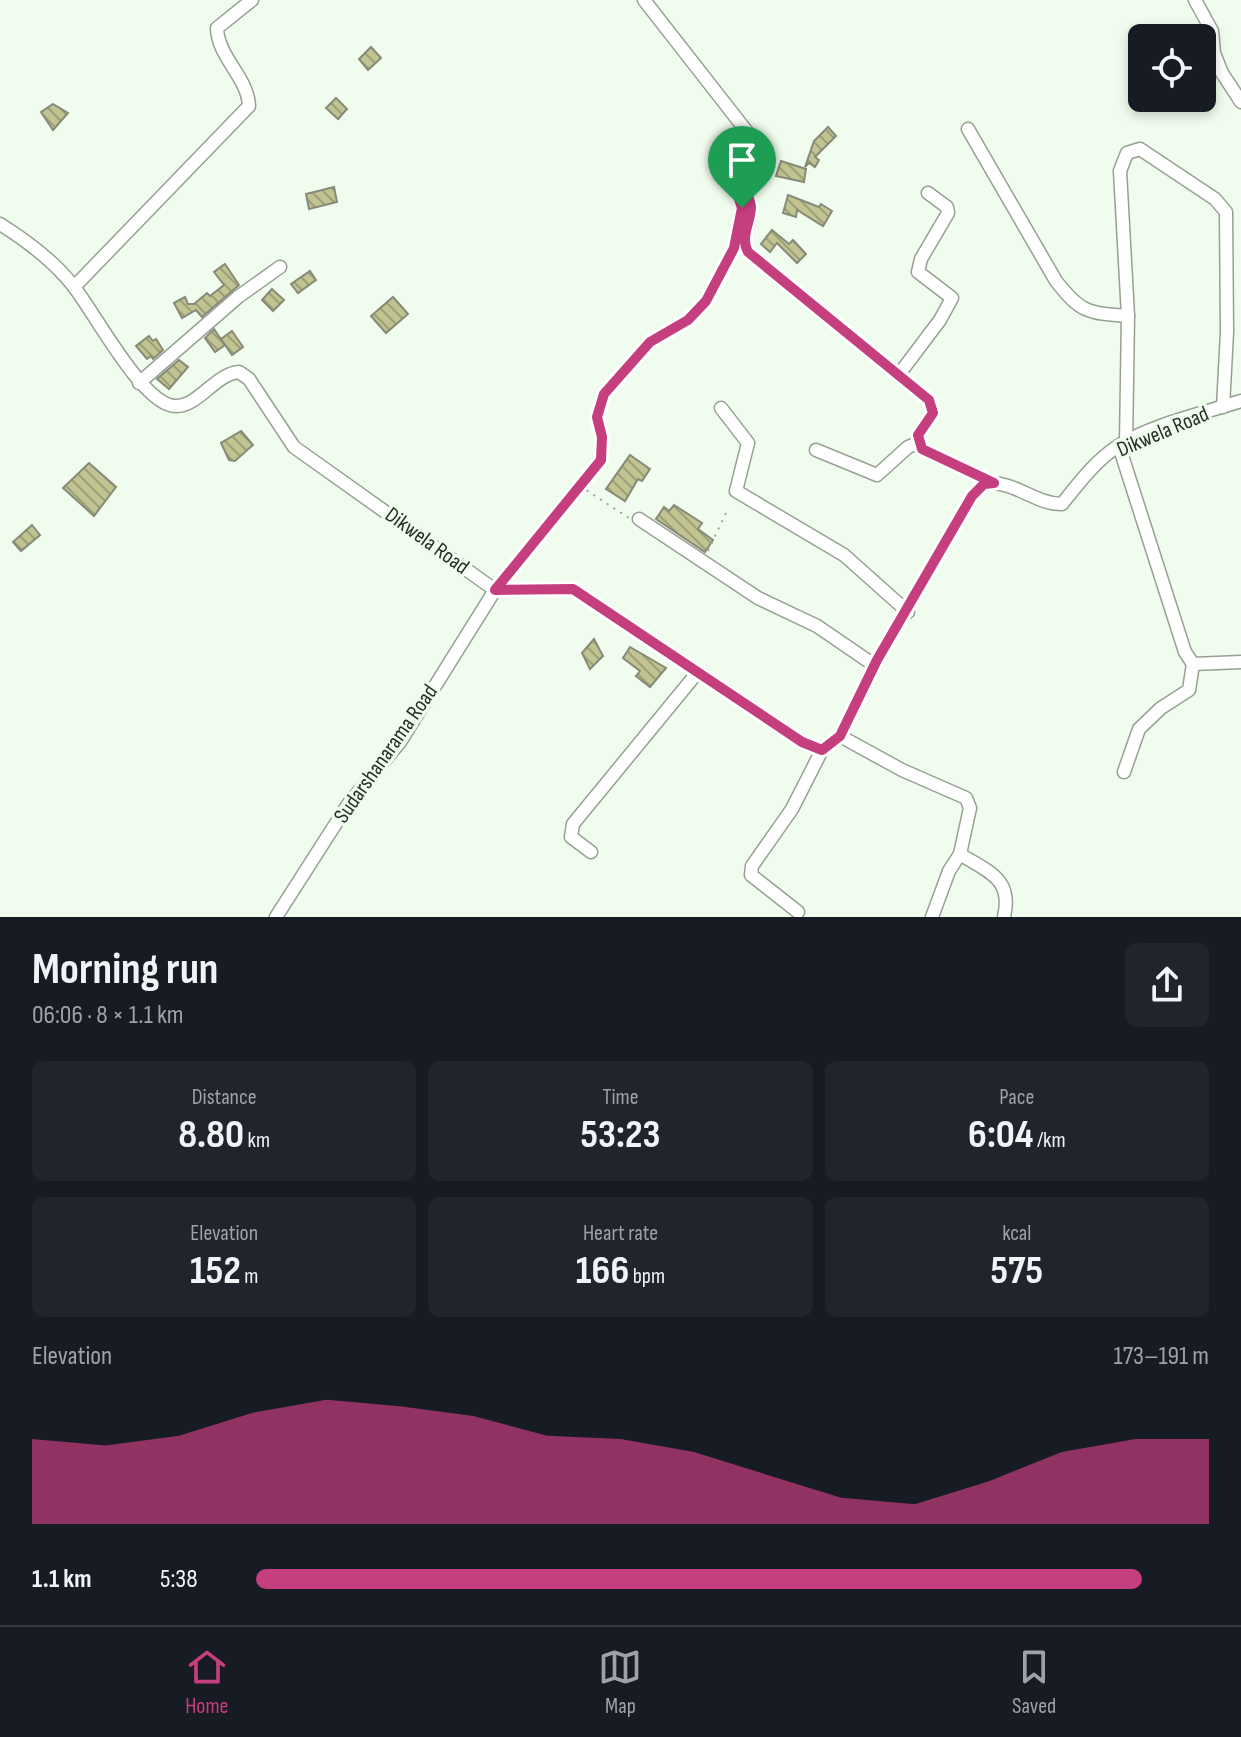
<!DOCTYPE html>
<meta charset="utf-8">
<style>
body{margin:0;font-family:"Sofia Sans Condensed",sans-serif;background:#20242c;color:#f1f3f6;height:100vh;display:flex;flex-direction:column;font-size:30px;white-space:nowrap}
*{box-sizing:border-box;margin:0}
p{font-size:26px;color:#9ea1a6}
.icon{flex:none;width:44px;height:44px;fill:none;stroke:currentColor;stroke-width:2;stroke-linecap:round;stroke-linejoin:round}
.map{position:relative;height:917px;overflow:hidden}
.drawer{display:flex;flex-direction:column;background:#171b24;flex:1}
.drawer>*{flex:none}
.controls{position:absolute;left:1128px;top:24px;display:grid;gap:16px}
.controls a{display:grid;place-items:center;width:88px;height:88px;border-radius:12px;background:#171b24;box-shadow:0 4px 12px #0003;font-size:40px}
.pin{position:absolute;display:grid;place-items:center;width:68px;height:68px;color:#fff;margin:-82px -34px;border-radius:50% 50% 50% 0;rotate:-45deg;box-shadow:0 0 8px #0007}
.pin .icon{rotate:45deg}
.round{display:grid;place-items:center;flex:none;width:84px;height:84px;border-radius:12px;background:#20242c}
.head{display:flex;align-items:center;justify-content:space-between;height:136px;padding:0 32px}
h1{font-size:44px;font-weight:700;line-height:60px}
.stats{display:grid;grid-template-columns:repeat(3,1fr);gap:12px;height:136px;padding:8px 32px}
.stats div{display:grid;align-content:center;border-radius:12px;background:#20242c;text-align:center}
.stats b{font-size:40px;font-weight:700}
.stats small{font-size:22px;font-weight:400}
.stats p{font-size:22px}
.chart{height:224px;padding:16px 32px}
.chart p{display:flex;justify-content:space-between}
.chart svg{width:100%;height:144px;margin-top:8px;fill:#c53e7d;opacity:.7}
ul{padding:0 32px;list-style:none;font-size:26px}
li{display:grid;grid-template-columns:128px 96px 1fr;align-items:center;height:60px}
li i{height:20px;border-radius:10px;background:#c53e7d}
.menu{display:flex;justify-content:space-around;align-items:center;height:112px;border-top:2px solid #363941;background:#171b24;font-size:22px;color:#9ea1a6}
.menu a{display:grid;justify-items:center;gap:4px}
.menu .current{color:#c53e7d}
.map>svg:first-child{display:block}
.building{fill:url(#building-back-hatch);stroke:#888a79;stroke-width:2}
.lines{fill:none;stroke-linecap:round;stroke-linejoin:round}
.street-casing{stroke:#96a193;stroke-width:15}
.path{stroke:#9ca59a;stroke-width:2;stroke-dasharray:2 6;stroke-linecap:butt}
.street{stroke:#fff;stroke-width:12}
.route-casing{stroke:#fff;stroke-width:16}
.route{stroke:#c53e7d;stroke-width:10}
.labels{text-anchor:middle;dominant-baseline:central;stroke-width:7;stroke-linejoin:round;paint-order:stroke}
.street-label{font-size:22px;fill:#2a2e29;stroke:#f0fced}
</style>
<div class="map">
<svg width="1241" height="917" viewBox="0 0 1241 917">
<defs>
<pattern id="building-back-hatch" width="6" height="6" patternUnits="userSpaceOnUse" patternTransform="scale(2)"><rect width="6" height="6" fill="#c1c491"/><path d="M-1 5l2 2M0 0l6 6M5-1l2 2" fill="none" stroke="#9da076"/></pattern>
</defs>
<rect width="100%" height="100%" fill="#f0fced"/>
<!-- building -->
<g class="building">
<path d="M 371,47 L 381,58 L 368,70 L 359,59 Z"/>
<path d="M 336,98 L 347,109 L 338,119 L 326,108 Z"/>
<path d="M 53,104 L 68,113 L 53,130 L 41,112 Z"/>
<path d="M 828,127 L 836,136 L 815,157 L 819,160 L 815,167 L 809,163 L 805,167 L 814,141 Z"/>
<path d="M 781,161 L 806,169 L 804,182 L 776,176 Z"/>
<path d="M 334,187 L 337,202 L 309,209 L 306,194 Z"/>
<path d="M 788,195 L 819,207 L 821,204 L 832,211 L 823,226 L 797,210 L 796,217 L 783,213 Z"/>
<path d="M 772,230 L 789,244 L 793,240 L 806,254 L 797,263 L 777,243 L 770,252 L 761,244 Z"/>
<path d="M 225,264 L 239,285 L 202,317 L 196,310 L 182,318 L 174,303 L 185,297 L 188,304 L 194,304 L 207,293 L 210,296 L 224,285 L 214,272 Z"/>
<path d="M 310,271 L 316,280 L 298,293 L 291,284 Z"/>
<path d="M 272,289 L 284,300 L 273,311 L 262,300 Z"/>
<path d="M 393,297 L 408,314 L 386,333 L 371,316 Z"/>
<path d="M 214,329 L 225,345 L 215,352 L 205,338 Z"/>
<path d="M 232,331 L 243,347 L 232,355 L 221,339 Z"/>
<path d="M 149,336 L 153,341 L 156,339 L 163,350 L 153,359 L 151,356 L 147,359 L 136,346 Z"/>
<path d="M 179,360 L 188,367 L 169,389 L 157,379 Z"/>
<path d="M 241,431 L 253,445 L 235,461 L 229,460 L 221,443 Z"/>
<path d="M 630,455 L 650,469 L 642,481 L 638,479 L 625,501 L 606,489 Z"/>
<path d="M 89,463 L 116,487 L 94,516 L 63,488 Z"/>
<path d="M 674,505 L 702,523 L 698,529 L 713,540 L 705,552 L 656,519 L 664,507 L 669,511 Z"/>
<path d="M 32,525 L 40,535 L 21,551 L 13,542 Z"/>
<path d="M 594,639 L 603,656 L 590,669 L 582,653 Z"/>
<path d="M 630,647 L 666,668 L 650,687 L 636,676 L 640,671 L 623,658 Z"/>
</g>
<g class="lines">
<!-- street casing -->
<g class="street-casing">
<g id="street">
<path d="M 644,0 L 755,142 C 757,157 747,163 744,177 C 742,189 751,198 751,208 C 751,224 740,237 748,252 L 929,400 L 933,413 L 918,435 L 922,449 L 994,483"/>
<path d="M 1195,0 L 1212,31 L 1214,53 L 1222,73 L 1241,102"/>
<path d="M 968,129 L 1056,281 C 1081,313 1088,313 1128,316"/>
<path d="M 0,224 C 24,239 53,261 71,283 C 93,309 143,407 176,406 C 199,406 215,374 239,372 L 249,379 L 294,447 L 495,590 L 573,589 L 802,742 L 822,750 L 840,736 L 877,660 L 972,496 L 984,484 C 1014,479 1033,504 1062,504 C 1078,484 1095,461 1118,446 C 1153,424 1201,414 1241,401"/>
<path d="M 74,287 L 249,106 C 248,77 218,58 217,28 L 252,0"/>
<path d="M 900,373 L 940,320 L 952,298 L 918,272 L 921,259 L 948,213 L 947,207 L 928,193"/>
<path d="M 139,383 L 238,297 L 280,267"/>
<path d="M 721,408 L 748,443 L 736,491 L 844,555 L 908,612"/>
<path d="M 1126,443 L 1128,316 L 1120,171 L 1127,153 L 1140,149 L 1215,199 L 1226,212 L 1227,332 L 1223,407"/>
<path d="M 1119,446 L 1185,652 L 1193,664 L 1241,662"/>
<path d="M 816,450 L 877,475 L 908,447 L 918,443"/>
<path d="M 639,519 L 758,598 L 817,626 L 874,665"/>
<path d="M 840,736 L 902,770 L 966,798 L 970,808 L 960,854 C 988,872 1013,878 1004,917"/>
<path d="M 1124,772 L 1139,729 L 1161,708 L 1189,690 L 1193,664"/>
<path d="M 591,852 L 571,837 L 573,824 L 697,673"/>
<path d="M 798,912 L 751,875 L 752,866 L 792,809 L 822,750"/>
<path d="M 276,917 L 349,803 L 400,742 L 495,590"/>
<path d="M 932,917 L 949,871 L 960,854"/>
</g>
</g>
<!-- path -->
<g class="path">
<path d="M 580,486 L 629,518"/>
<path d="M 708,551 L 726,513"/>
<path d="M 507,578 L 601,460 C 602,443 597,432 597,418 C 598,362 676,338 704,303 C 717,288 724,266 733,248"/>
</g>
<!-- street -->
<use href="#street" class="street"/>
</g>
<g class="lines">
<!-- route casing -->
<g class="route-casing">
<path id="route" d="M 755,142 C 757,157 747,163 744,177 C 742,189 751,198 751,208 C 750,224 740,237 748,252 L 929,400 L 933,413 L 918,435 L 922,449 L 994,483 L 984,484 L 972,496 L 877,660 L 840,736 L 822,750 L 802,742 L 573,589 L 495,590 L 601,460 L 602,437 L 597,417 L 604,394 L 650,342 L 688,320 L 706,301 L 734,248 L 742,208 L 734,183 L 737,166 Z"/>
</g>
<!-- route -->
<use href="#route" class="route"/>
</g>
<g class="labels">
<!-- street labels -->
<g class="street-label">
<text transform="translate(1163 432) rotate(-23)">Dikwela Road</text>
<text transform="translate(427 541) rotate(36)">Dikwela Road</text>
<text transform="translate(386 754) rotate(-55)">Sudarshanarama Road</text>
</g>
</g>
</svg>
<div class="controls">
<a><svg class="icon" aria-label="locate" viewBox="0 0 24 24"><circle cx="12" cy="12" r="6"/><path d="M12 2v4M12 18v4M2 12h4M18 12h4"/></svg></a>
</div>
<div class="pin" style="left:742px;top:208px;background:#1e9e55"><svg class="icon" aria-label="arrive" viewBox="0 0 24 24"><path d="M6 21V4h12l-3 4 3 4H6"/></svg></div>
</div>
<section class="drawer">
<div class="head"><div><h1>Morning run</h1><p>06:06 · 8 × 1.1 km</p></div><a class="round"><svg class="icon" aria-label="share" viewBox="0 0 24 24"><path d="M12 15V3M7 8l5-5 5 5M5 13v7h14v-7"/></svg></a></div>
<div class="stats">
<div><p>Distance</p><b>8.80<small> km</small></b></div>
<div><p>Time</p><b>53:23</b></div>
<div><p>Pace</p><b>6:04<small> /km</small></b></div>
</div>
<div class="stats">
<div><p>Elevation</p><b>152<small> m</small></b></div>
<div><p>Heart rate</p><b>166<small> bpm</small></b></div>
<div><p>kcal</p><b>575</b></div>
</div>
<div class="chart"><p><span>Elevation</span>173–191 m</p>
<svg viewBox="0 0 160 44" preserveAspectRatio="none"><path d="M0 44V18L10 20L20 17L30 10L40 6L50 8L60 11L70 17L80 18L90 22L100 29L110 36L120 38L130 31L140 22L150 18L160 18V44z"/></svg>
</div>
<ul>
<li><b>1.1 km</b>5:38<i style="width:93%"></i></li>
</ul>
</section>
<nav class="menu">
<a class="current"><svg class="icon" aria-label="home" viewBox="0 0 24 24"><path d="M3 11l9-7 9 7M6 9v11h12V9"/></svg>Home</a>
<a><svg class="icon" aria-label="map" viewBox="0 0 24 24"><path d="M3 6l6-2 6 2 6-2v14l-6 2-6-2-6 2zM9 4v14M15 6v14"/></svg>Map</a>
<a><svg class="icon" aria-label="saved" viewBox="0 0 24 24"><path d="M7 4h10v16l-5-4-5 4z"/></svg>Saved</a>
</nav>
